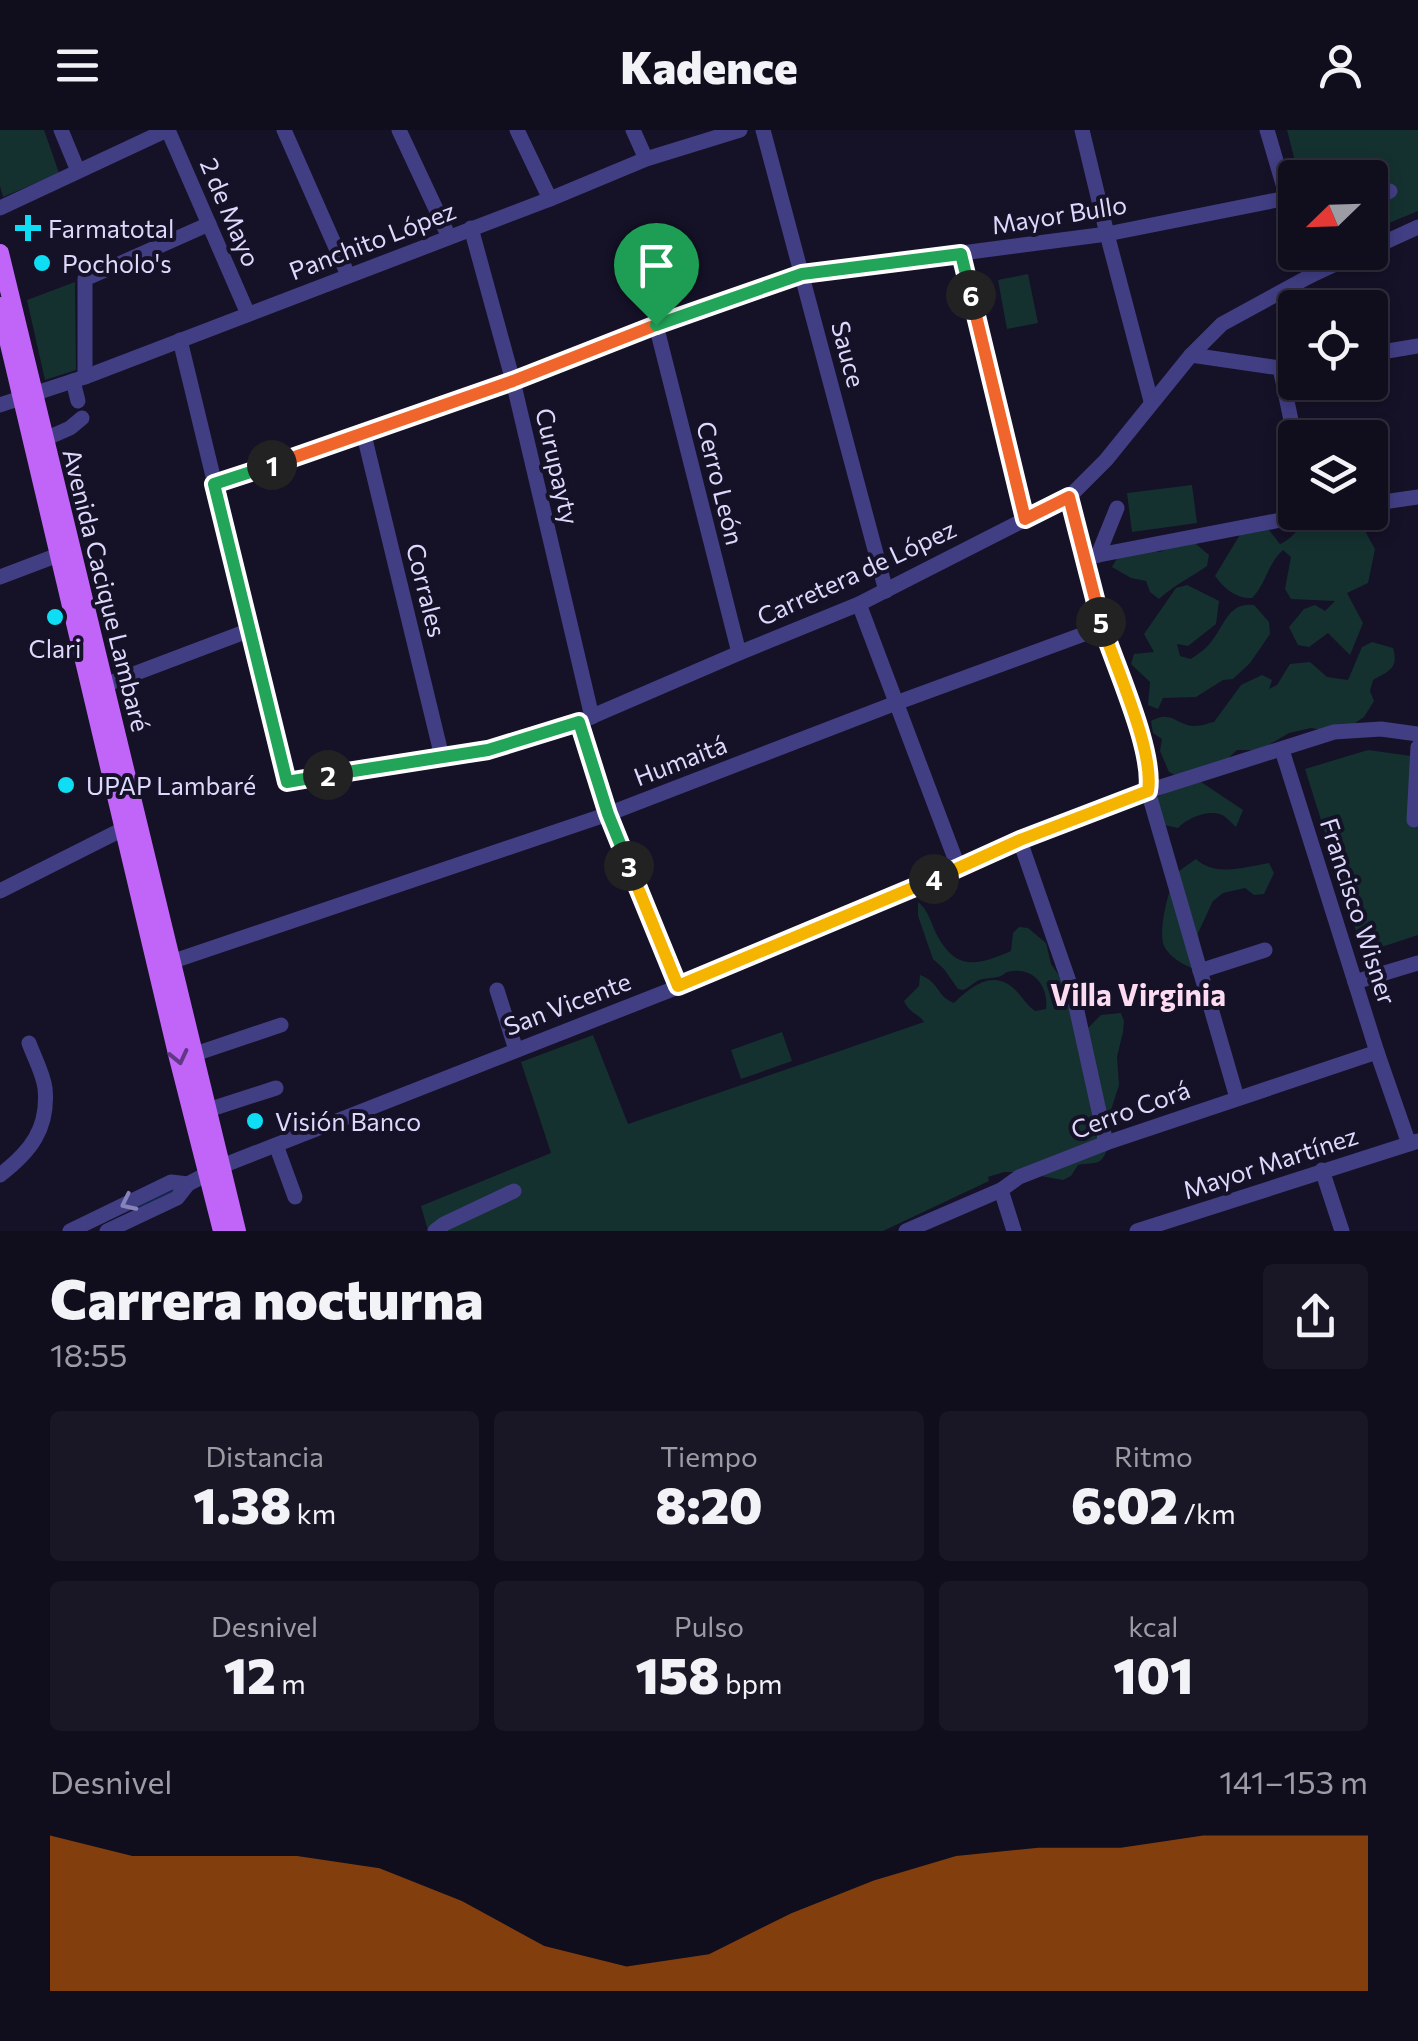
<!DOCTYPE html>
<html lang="es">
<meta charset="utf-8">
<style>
body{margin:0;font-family:Commissioner,sans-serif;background:#191626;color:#f1f3f6;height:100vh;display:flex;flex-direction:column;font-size:38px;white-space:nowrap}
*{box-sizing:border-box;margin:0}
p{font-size:32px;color:#9c9ca4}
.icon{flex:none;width:55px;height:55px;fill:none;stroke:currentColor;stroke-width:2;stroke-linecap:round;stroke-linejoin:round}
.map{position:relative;height:1101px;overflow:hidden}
.panel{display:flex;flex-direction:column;background:#100d1d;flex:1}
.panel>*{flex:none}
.needle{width:65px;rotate:247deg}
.buttons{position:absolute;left:1278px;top:30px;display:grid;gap:20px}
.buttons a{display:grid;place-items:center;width:110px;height:110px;border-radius:10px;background:#100d1d;box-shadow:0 5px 15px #0003,0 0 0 2px #302d3b;font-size:50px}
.pin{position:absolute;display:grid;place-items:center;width:85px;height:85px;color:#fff;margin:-102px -42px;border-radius:50% 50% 50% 0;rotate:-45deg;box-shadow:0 0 10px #0007}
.pin .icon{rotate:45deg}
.km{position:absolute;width:50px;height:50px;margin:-25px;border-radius:50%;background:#222;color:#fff;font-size:28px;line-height:50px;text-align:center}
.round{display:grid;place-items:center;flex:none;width:105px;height:105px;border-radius:10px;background:#191626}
.overview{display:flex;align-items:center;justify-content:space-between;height:170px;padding:0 50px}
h1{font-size:55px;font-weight:800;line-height:75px}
.metrics{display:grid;grid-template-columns:repeat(3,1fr);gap:15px;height:170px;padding:10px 50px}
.metrics div{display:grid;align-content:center;border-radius:10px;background:#191626;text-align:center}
.metrics b{font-size:50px;font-weight:800}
.metrics small{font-size:28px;font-weight:400}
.metrics p{font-size:28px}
.chart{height:280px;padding:20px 50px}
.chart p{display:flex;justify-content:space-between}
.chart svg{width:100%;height:180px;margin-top:10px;fill:#b45309;opacity:.7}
header{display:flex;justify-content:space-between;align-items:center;height:130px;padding:0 50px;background:#100d1d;font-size:45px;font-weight:800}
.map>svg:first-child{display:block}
.green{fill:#143130}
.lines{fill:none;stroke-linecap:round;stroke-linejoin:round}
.stream{stroke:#11274b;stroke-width:4}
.minor{stroke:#413e84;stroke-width:15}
.major{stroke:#c165f8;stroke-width:18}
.oneway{stroke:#623785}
.oneway2{stroke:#8784ba}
.split-1-casing{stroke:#fff;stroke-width:20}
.split-2-casing{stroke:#fff;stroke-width:20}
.split-3-casing{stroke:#fff;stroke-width:20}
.split-4-casing{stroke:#fff;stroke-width:20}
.split-5-casing{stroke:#fff;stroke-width:20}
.split-6-casing{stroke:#fff;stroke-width:20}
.split-7-casing{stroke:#fff;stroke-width:20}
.split-1{stroke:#f0652b;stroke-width:12}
.split-2{stroke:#22a559;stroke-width:12}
.split-3{stroke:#22a559;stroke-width:12}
.split-4{stroke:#f5b400;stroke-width:12}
.split-5{stroke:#f5b400;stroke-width:12}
.split-6{stroke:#f0652b;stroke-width:12}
.split-7{stroke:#22a559;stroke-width:12}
.poi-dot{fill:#0eddf4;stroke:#151127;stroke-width:4}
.labels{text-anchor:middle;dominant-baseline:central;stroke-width:8;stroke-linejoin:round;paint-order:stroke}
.street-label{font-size:25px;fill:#ddd9fd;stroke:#151127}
.poi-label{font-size:25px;fill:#ddd9fd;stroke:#151127;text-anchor:start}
.quarter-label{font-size:30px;font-weight:bold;fill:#fddbf1;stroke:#151127}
</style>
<header><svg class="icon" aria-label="menu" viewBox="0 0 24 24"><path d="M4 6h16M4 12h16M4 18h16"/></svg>Kadence<svg class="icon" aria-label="person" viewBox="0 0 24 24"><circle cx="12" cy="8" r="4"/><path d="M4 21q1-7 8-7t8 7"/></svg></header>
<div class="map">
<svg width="1418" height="1101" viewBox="0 0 1418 1101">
<rect width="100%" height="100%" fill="#151127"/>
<!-- green -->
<g class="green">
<path d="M 0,0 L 44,0 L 59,43 L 3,67 L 0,56 Z"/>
<path d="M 1287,0 L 1418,0 L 1418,81 L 1370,101 L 1370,48 L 1299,47 Z"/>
<path d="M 1028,144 L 1038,193 L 1007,199 L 998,150 Z"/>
<path d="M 75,152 L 76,240 L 45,250 L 27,170 Z"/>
<path d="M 1192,355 L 1197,393 L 1132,402 L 1127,363 Z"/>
<path d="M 1347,383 L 1355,383 L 1375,419 L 1368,453 L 1347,463 L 1363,493 L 1350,525 L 1328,503 L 1309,517 L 1298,515 L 1289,497 L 1304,479 L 1315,475 L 1325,481 L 1335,471 L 1291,469 L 1285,459 L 1291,427 L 1283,420 C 1268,433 1266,454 1252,468 C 1236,469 1225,459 1215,446 L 1244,398 L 1266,396 L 1280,414 C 1292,409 1296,400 1306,392 L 1328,400 Z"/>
<path d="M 1190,409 L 1209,425 L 1207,436 C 1190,448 1174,455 1159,469 L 1150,462 L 1146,451 L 1131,448 L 1112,437 L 1118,427 L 1137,418 L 1160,422 Z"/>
<path d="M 1187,455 L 1219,471 L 1216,494 L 1188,516 L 1177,514 L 1180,526 L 1191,529 C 1198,524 1206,519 1211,512 C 1225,495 1228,472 1254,475 L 1269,492 L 1270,504 L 1250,533 L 1233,549 L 1223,550 L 1196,567 L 1163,568 L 1158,579 L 1148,575 L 1150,552 L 1131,534 L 1134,524 L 1154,522 L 1144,504 L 1176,458 Z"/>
<path d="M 1372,512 L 1393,518 C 1399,538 1389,541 1373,550 L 1370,561 L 1374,571 L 1364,587 L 1345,600 L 1334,602 L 1311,598 L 1289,603 L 1260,620 L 1237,620 L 1222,634 L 1179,647 L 1169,642 L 1160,621 L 1162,609 L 1153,603 L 1151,591 C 1173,579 1176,596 1195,596 C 1202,596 1208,593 1214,592 L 1241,555 L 1262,545 L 1272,550 L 1269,559 L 1277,555 L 1290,534 L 1310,532 L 1327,547 L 1348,550 L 1362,517 Z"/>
<path d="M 1368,620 L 1418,627 L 1418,805 L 1363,823 L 1305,639 Z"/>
<path d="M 1201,652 L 1243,680 L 1236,697 C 1235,696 1224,685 1222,685 C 1208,679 1188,688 1178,698 L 1159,694 L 1155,668 L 1172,660 Z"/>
<path d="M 1196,729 C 1215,747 1245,737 1269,733 L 1274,743 L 1264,764 L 1254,765 L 1245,758 L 1223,763 L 1213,771 L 1198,803 L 1202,829 L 1197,840 C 1185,836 1170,828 1164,816 C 1158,802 1168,758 1177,744 C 1181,738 1190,734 1196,729 Z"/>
<path d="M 918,772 C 927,779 930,789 934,799 C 954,841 974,837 1011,821 L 1013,803 L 1019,797 L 1028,798 L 1046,813 L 1051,834 L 1060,847 L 1085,901 L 1101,885 L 1121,883 L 1124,891 L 1123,902 L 1117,927 L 1119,955 L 1105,999 L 1109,1014 C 1101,1038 1098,1031 1078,1035 L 1071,1046 L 1063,1050 L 1018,1042 L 1004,1042 L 988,1047 L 989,1051 L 883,1101 L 428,1101 L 421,1076 L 551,1023 L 521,932 L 593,905 L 628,994 L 924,892 C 918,883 910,884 904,871 L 919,856 L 920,845 C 941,853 935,865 954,873 C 970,858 990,840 1012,857 C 1021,864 1025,874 1035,881 L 1046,879 C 1049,856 1033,835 1007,842 C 1005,843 1003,845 1001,846 C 993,849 985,847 977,851 C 972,854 968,858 963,860 L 958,859 L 944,839 L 933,829 L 918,786 Z"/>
<path d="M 782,902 L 792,931 L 741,949 L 731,920 Z"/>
</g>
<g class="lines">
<!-- stream -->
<path class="stream" d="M 137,1077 L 174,1061"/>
<!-- minor -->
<g class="minor">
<path d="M 61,0 L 78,41"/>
<path d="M 168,0 L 248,184"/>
<path d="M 284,0 L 348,145"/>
<path d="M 399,0 L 449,107"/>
<path d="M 517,0 L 550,69"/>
<path d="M 633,0 L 646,29"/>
<path d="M 763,0 L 886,461"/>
<path d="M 1082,0 L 1107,104 L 1151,271"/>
<path d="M 1267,0 L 1295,95"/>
<path d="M 1370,71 L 1390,61"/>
<path d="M 0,78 L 167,0"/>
<path d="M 471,98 L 513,251 L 592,587"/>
<path d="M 1370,119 L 1418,97"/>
<path d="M 1303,122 L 1310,146"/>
<path d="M 961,124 L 1025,389"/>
<path d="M 656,195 L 739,523"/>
<path d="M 180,210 L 287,652 L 488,620 L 579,592 L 739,523 L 859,474 L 1069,367 L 1106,330 L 1191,225 L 1222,194 L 1310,146 L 1361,122"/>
<path d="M 1370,224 L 1418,216"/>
<path d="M 1191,225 L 1280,238 L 1295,236"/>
<path d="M 1280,238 L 1295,309"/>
<path d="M 85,247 L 85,149 L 209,94"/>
<path d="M 73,251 L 78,271"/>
<path d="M 0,275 L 85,247 L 550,69 L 646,29 L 740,0"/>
<path d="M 364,305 L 442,627"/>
<path d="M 45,309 L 70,298 L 82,288"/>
<path d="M 215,354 L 364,305 L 513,251 L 656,195 L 802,144 L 1107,104 L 1287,68"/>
<path d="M 1069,367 C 1079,410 1090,454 1103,496 C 1115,536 1155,622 1148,661 L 1237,968"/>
<path d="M 1370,374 L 1418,367"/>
<path d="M 1098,425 L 1117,378"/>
<path d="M 1083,428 L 1286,389 L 1309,382"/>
<path d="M 0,447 L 66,422"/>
<path d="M 859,474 L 959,739"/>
<path d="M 94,559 L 250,500"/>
<path d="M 579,592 L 608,684 L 678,857"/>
<path d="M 1282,620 L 1377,922 L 1409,1014"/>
<path d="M 1414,690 L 1418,617"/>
<path d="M 1020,711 L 1073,863 L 1106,1013"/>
<path d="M 0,761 L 125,698"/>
<path d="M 162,835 L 608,684 L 896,573 L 1103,497"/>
<path d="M 1200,841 L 1265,820"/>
<path d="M 1355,852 L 1418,833"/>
<path d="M 497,860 L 516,920"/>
<path d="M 195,924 L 281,895"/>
<path d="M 208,980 L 276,958"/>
<path d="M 276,1015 L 295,1067"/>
<path d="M 1322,1040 L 1342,1101"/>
<path d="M 0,1045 C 30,1022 49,999 45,958 C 43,943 34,927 29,913"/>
<path d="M 1001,1060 L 1014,1101"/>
<path d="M 70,1101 L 171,1052 L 188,1054"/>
<path d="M 107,1101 L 177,1068 L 188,1054 L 222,1036 L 678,857 L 959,739 L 1020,711 L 1148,661 L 1334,602 L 1381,599 L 1418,604"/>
<path d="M 435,1101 L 444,1094 L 514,1061"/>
<path d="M 906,1101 L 1001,1060 L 1019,1047 L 1106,1013 L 1377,922"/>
<path d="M 1137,1101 L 1418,1011"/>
</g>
<!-- major -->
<g class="major">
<path d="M 0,123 L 237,1101"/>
<path d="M 0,176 L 178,928 L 222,1101"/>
</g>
</g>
<!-- one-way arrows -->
<defs><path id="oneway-chevron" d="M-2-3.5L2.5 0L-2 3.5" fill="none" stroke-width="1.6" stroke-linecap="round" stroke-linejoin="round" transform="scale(2.5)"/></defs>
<use class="oneway" href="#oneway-chevron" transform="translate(179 927) rotate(77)"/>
<use class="oneway2" href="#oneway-chevron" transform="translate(128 1073) rotate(154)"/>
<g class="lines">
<!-- split-1 casing -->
<g class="split-1-casing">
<path id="split-1" d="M 272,335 L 513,251 L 656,195"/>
</g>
<!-- split-2 casing -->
<g class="split-2-casing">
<path id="split-2" d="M 272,335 L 214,354 L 287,652 L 328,645"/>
</g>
<!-- split-3 casing -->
<g class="split-3-casing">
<path id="split-3" d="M 328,645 L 488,620 L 579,592 L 608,684 L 629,736"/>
</g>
<!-- split-4 casing -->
<g class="split-4-casing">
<path id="split-4" d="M 629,736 L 678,856 L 934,749"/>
</g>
<!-- split-5 casing -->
<g class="split-5-casing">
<path id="split-5" d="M 934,749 L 1020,710 L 1148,661 C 1155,621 1114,534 1101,492"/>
</g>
<!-- split-6 casing -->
<g class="split-6-casing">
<path id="split-6" d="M 971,165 L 1025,389 L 1069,367 L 1101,492"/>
</g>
<!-- split-7 casing -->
<g class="split-7-casing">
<path id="split-7" d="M 656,195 L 802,144 L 961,124 L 971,165"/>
</g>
<!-- split-1 -->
<use href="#split-1" class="split-1"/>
<!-- split-2 -->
<use href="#split-2" class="split-2"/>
<!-- split-3 -->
<use href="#split-3" class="split-3"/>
<!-- split-4 -->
<use href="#split-4" class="split-4"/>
<!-- split-5 -->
<use href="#split-5" class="split-5"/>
<!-- split-6 -->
<use href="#split-6" class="split-6"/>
<!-- split-7 -->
<use href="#split-7" class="split-7"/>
</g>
<!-- markers -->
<g class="poi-dot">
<path d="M23 83h10v10h10v10h-10v10h-10v-10h-10v-10h10z"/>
<circle cx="42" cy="133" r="10"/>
<circle cx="55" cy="487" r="10"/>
<circle cx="66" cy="655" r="10"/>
<circle cx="255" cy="991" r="10"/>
</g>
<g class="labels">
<!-- street labels -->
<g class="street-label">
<text transform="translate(231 82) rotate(67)">2 de Mayo</text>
<text transform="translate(1059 84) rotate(-9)">Mayor Bullo</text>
<text transform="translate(372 110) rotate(-21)">Panchito López</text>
<text transform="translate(849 224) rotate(75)">Sauce</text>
<text transform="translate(558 336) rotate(77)">Curupayty</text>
<text transform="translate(721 353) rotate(76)">Cerro León</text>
<text transform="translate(856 442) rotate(-25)">Carretera de López</text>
<text transform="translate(107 460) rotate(76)">Avenida Cacique Lambaré</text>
<text transform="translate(427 460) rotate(76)">Corrales</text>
<text transform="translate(680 630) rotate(-21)">Humaitá</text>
<text transform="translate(1359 781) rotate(72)">Francisco Wisner</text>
<text transform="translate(567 873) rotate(-21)">San Vicente</text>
<text transform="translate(1130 979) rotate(-20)">Cerro Corá</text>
<text transform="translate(1270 1032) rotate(-18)">Mayor Martínez</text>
</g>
<!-- poi labels -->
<g class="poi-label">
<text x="48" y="98">Farmatotal</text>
<text x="62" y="133">Pocholo's</text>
<text x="55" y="518" text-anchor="middle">Clari</text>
<text x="86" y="655">UPAP Lambaré</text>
<text x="275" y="991">Visión Banco</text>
</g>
<!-- quarter labels -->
<g class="quarter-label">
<text x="1138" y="863">Villa Virginia</text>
</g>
</g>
</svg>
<div class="buttons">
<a><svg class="needle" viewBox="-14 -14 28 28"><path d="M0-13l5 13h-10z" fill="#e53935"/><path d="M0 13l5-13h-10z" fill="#9c9ca4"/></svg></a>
<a><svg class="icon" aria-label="locate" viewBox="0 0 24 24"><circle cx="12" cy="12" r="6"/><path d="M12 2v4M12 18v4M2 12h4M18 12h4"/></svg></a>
<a><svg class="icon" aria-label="layers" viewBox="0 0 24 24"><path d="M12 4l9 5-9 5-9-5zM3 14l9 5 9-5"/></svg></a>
</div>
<div class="pin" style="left:656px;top:195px;background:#1e9e55"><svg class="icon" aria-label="arrive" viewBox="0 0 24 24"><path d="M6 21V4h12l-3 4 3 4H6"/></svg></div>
<b class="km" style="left:272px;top:335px">1</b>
<b class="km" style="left:328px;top:645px">2</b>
<b class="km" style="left:629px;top:736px">3</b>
<b class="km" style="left:934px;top:749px">4</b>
<b class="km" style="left:1101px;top:492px">5</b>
<b class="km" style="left:971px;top:165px">6</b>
</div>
<section class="panel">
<div class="overview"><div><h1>Carrera nocturna</h1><p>18:55</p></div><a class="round"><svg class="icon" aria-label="share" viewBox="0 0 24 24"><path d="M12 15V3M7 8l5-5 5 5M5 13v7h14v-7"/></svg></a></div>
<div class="metrics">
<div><p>Distancia</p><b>1.38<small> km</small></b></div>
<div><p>Tiempo</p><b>8:20</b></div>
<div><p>Ritmo</p><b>6:02<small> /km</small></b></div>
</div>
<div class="metrics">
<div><p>Desnivel</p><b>12<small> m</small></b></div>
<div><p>Pulso</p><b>158<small> bpm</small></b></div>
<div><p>kcal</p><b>101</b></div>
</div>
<div class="chart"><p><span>Desnivel</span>141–153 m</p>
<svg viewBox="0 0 160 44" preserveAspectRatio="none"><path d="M0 44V6L10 11L20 11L30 11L40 14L50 22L60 33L70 38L80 35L90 25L100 17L110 11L120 9L130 9L140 6L150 6L160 6V44z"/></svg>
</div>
</section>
